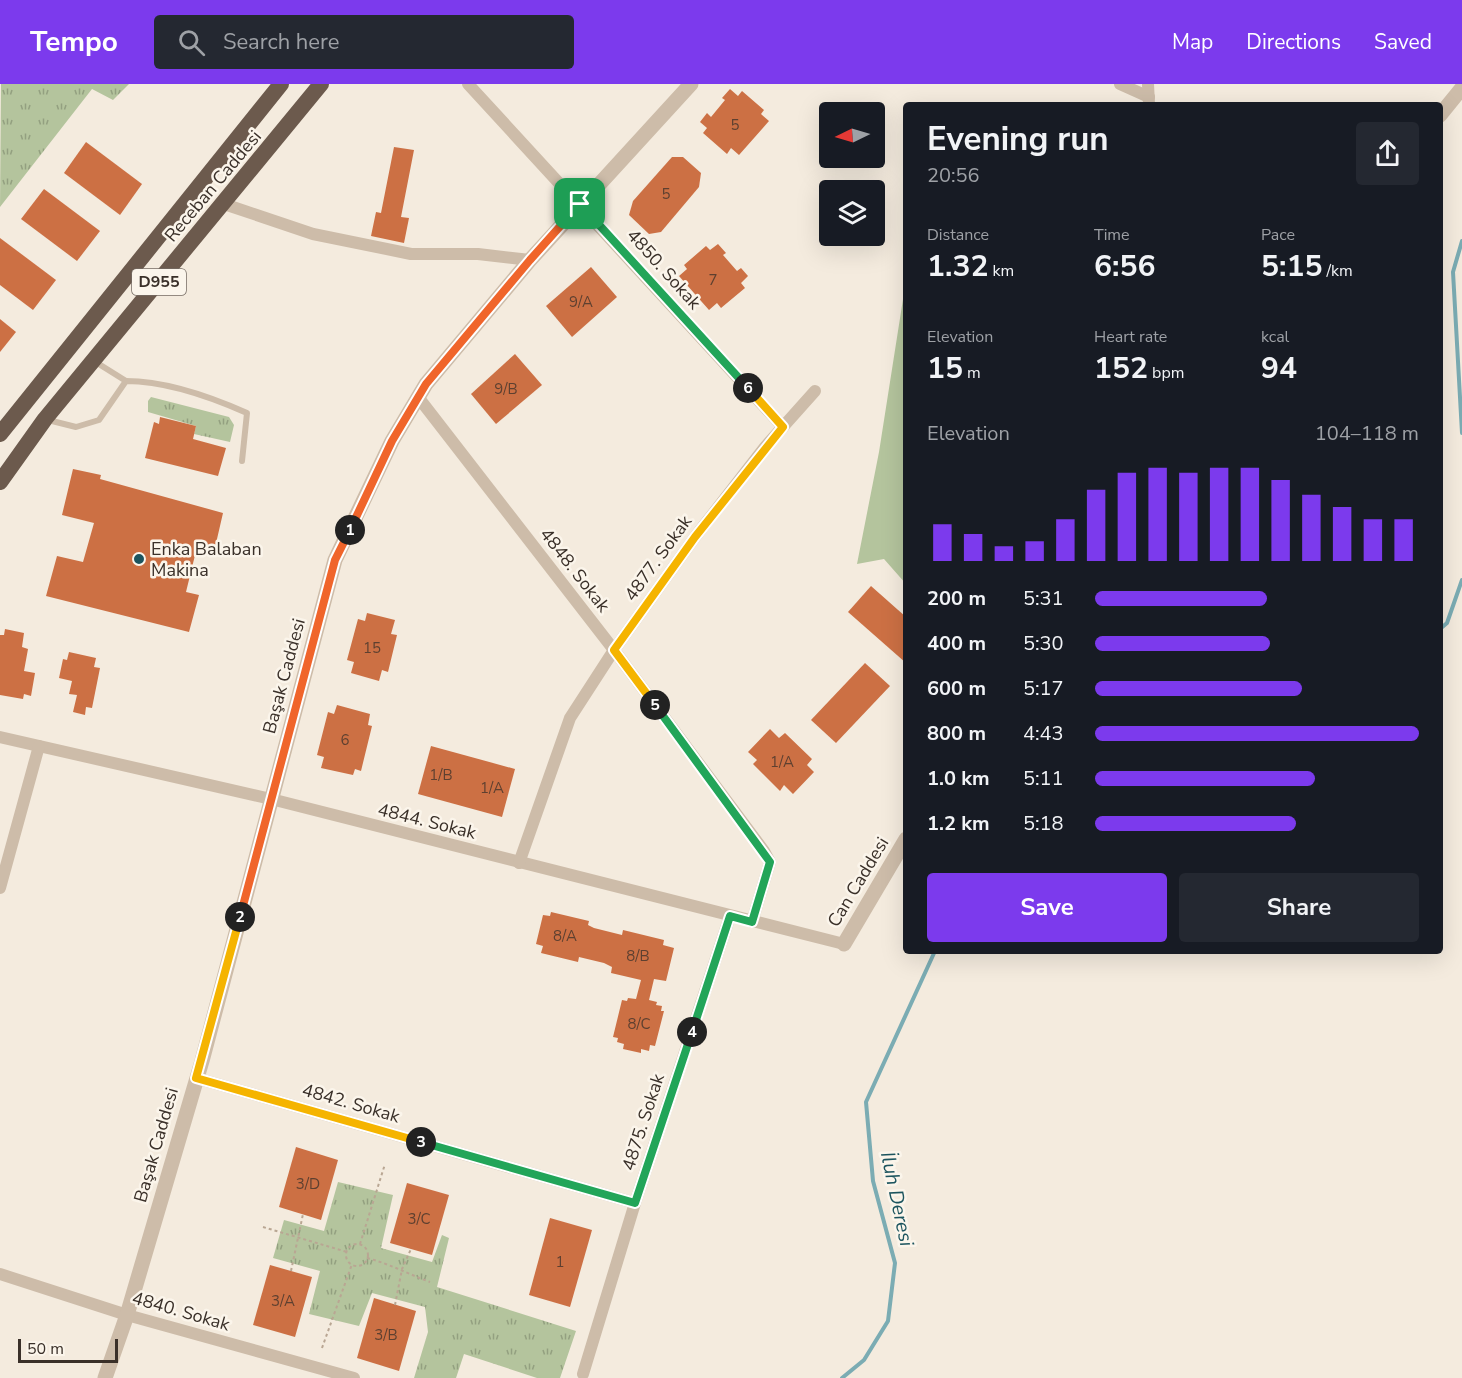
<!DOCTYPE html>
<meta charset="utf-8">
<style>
body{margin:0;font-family:"Nunito Sans",sans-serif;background:#242831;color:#f1f3f6;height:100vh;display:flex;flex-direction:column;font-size:22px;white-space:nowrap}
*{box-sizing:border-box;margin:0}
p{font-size:20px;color:#9ea1a6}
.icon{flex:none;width:33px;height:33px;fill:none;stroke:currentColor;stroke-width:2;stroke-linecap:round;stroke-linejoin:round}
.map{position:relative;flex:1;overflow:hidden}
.panel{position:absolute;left:903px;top:18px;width:540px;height:852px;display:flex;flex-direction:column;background:#171b24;border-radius:6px;box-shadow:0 6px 24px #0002}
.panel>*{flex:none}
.needle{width:39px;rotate:265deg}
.controls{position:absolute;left:819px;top:18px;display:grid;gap:12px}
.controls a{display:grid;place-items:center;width:66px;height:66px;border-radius:6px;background:#171b24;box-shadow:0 6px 24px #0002;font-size:30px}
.scale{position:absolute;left:18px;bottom:15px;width:100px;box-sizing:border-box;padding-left:6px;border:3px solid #3a3029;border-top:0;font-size:16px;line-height:21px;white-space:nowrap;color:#3a3029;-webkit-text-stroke:4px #fbf5eb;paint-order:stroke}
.pin{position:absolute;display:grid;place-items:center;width:51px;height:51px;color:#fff;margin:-26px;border-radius:12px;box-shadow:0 3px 9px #0006}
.km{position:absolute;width:30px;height:30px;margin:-15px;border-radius:50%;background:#222;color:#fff;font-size:16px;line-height:30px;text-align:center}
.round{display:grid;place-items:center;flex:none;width:63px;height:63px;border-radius:6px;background:#242831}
.summary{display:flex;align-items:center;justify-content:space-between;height:102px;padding:0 24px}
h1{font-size:33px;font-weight:700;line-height:45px}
.metrics{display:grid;grid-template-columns:repeat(3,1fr);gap:9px;height:102px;padding:6px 24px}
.metrics div{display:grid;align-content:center}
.metrics b{font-size:30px;font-weight:700}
.metrics small{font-size:16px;font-weight:400}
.metrics p{font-size:16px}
.chart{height:168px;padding:12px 24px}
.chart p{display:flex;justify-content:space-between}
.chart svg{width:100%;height:108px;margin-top:6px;stroke:#7c3aed;stroke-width:6}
.action{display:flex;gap:12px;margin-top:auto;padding:12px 24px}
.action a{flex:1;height:69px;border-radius:6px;background:#7c3aed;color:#fff;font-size:24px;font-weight:700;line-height:69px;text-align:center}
.action a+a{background:#242831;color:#f1f3f6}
ul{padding:0 24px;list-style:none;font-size:20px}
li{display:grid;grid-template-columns:96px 72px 1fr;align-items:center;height:45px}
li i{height:15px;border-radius:8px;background:#7c3aed}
header{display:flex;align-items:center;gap:36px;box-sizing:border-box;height:84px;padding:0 30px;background:#7c3aed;color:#fff}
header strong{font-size:28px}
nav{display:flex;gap:33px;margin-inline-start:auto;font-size:21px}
.search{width:420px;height:54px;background:#242831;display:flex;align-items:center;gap:15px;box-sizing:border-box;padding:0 21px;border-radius:6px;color:#9ea1a6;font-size:22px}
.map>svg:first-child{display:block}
.grass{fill:url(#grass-tufts)}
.garden{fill:#b4c49d}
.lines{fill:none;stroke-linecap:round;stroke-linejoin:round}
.stream{stroke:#7bacb3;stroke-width:4}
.building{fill:#cc7044}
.path{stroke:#b9a693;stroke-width:2;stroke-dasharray:3 3;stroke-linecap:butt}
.service{stroke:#cdbca9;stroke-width:6}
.minor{stroke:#cdbca9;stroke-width:12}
.tertiary{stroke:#cdbca9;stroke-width:15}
.trunk{stroke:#6c5a4d;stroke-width:16}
.split-1-casing{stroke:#fff;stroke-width:12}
.split-2-casing{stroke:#fff;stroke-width:12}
.split-3-casing{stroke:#fff;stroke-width:12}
.split-4-casing{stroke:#fff;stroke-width:12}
.split-5-casing{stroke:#fff;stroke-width:12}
.split-6-casing{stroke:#fff;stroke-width:12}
.split-7-casing{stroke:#fff;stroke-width:12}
.split-1{stroke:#f0652b;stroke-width:8}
.split-2{stroke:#f0652b;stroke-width:8}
.split-3{stroke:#f5b400;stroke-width:8}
.split-4{stroke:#22a559;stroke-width:8}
.split-5{stroke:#22a559;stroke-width:8}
.split-6{stroke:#f5b400;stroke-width:8}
.split-7{stroke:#22a559;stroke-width:8}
.poi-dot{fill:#1c545e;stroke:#fbf5eb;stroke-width:2}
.labels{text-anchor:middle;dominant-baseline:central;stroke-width:5;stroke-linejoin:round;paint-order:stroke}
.number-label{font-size:15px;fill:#5e4030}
.shield{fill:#fbf5eb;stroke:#746b63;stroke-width:1.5}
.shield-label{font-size:16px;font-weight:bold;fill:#3a3029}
.street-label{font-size:18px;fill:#3a3029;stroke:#fbf5eb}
.poi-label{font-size:18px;fill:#3a3029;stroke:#fbf5eb;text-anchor:start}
.water-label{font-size:20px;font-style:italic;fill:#1c545e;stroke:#fbf5eb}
</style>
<header>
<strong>Tempo</strong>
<div class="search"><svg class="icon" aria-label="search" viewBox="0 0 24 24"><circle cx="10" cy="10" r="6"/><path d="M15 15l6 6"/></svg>Search here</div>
<nav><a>Map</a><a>Directions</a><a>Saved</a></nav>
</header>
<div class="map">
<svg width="1462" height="1294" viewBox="0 0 1462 1294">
<defs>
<pattern id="grass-tufts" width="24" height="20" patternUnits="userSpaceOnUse" patternTransform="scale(1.5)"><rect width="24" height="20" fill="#b4c49d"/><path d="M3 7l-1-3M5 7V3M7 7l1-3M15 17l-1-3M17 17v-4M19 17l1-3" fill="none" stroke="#93a080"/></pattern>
</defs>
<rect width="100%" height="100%" fill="#f4ebde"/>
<!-- grass -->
<g class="grass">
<path d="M 1,0 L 129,0 L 113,16 L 92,5 L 0,123 Z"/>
<path d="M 151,313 L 229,333 L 234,341 L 230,358 L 194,350 L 196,342 L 148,328 L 148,317 Z"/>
<path d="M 338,1098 L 393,1111 L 381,1164 L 432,1178 L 442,1151 L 449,1154 L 437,1203 L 576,1247 L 560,1294 L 537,1294 L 464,1270 L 456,1294 L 414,1294 L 428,1248 L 425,1223 L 372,1209 L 359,1242 L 309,1230 L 320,1187 L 273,1174 L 284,1136 L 324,1147 Z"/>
</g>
<!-- garden -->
<path class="garden" d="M 906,196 L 906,500 L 884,475 L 857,480 L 879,368 Z"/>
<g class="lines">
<!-- stream -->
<g class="stream">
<path d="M 1462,157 L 1453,188 L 1462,349"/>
<path d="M 1440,545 L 1447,539 L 1462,496"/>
<path d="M 842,1294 L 864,1276 L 888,1237 L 895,1179 L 873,1097 L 866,1018 L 935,867"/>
</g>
</g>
<!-- building -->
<g class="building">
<path d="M 730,5 L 738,12 L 742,7 L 764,26 L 761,30 L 769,37 L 739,71 L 731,64 L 727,70 L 703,49 L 707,44 L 700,38 L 707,29 L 711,33 L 725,16 L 722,14 Z"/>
<path d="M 86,58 L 142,100 L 120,131 L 64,89 Z"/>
<path d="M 394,63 L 414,66 L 401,133 L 409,134 L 404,159 L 371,152 L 376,128 L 381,129 Z"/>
<path d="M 672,73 L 683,73 L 701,89 L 699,103 L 661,148 L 649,150 L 629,131 L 633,117 Z"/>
<path d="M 44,105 L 100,147 L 77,177 L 21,135 Z"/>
<path d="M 0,154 L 56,196 L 33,226 L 0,201 Z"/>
<path d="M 718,160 L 726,169 L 723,171 L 737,187 L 741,184 L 748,192 L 741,199 L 745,204 L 721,224 L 717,219 L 709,226 L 679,192 L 687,185 L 684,181 L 706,162 L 710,166 Z"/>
<path d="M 591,183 L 617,213 L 572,253 L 546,222 Z"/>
<path d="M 0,235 L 16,248 L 0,268 Z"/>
<path d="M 515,270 L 542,301 L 496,340 L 471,310 Z"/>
<path d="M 160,333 L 196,342 L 193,355 L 226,364 L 218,392 L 145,374 L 154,338 L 159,340 Z"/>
<path d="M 73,385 L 101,391 L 100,395 L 223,429 L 214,468 L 197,463 L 186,508 L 199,511 L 189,548 L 46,512 L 57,472 L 83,478 L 94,439 L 62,431 Z"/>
<path d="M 871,502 L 906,533 L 906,579 L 848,528 Z"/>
<path d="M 367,529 L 395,536 L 391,550 L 397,551 L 388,588 L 382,586 L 379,597 L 351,589 L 354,578 L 347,576 L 358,535 L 365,537 Z"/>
<path d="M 5,545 L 24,549 L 22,563 L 28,565 L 24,587 L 35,589 L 31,612 L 24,610 L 23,615 L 0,611 L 0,551 L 4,551 Z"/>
<path d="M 69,568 L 96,574 L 94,583 L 100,584 L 92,624 L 86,623 L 85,631 L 73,628 L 77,611 L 69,610 L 72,597 L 59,594 L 63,575 L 67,576 Z"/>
<path d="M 865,579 L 890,602 L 836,659 L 811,636 Z"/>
<path d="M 337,621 L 370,630 L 368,641 L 372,642 L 361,687 L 355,685 L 353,691 L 321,684 L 324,673 L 317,671 L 328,628 L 334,630 Z"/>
<path d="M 770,645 L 779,654 L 785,649 L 812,675 L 807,681 L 814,688 L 793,710 L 784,701 L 780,707 L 753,680 L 757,676 L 748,668 Z"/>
<path d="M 431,662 L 515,685 L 502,733 L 418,710 Z"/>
<path d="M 551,828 L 589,837 L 588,841 L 594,844 L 622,851 L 623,846 L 664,856 L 663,861 L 674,864 L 666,897 L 654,895 L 649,916 L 657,918 L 656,921 L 662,922 L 661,927 L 664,927 L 655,962 L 650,961 L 649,967 L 641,965 L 641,969 L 623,965 L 624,960 L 617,958 L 618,954 L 613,953 L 622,916 L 627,917 L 628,914 L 636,915 L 641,896 L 611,889 L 612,883 L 604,879 L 579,873 L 578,878 L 541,869 L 543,862 L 536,860 L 543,831 L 550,832 Z"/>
<path d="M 296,1063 L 338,1076 L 321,1136 L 279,1123 Z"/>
<path d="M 407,1099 L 449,1111 L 432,1171 L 390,1159 Z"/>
<path d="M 550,1134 L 592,1146 L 570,1223 L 529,1211 Z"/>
<path d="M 270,1181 L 312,1193 L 295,1253 L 253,1241 Z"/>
<path d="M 374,1214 L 416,1227 L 399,1287 L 357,1274 Z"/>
</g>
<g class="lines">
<!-- path -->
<g class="path">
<path d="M 263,1143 L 347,1168"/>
<path d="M 360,1160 L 385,1080"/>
<circle cx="357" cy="1171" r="11"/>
<path d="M 367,1174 C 390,1180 408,1190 430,1198"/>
<path d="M 291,1187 L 303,1130"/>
<path d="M 395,1221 L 402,1185 L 411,1165"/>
<path d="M 322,1264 L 352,1180"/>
</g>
<!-- service -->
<g class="service">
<path d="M 94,277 L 126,297"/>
<path d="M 48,336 L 76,343 L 99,336 L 126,297 C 166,297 211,313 247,329 L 242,377"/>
</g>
<!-- minor -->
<g class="minor">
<path d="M 468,0 L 783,343"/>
<path d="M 1120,0 L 1149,13"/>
<path d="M 1148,0 L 1149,20"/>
<path d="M 224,120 L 313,150 L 411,170 L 478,170 L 530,176"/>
<path d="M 418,313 L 614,566 L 764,767 L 770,778 L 752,838"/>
<path d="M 0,653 L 271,715 L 844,860"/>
<path d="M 519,779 L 570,634 L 614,566 L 695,453 L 765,363 L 815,307"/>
<path d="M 0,804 L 39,662"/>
<path d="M 196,994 L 635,1119"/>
<path d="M 0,1190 L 127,1231 L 354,1294"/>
<path d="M 583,1290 L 635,1119 L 730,832"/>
</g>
<!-- tertiary -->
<g class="tertiary">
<path d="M 1440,31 L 1462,4"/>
<path d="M 844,860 L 906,755"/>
<path d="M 105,1294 L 127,1231 L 202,977 L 335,476 L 392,357 L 426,300 L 530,176 L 691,0"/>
</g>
<!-- trunk -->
<g class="trunk">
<path d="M 0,350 L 281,0"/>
<path d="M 0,398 L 45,335 L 321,0"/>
</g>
</g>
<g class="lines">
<!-- split-1 casing -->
<g class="split-1-casing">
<path id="split-1" d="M 350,446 L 392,357 L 426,300 L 530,176 L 580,120"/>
</g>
<!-- split-2 casing -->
<g class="split-2-casing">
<path id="split-2" d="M 240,833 L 335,476 L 350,446"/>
</g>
<!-- split-3 casing -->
<g class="split-3-casing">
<path id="split-3" d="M 240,833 L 196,994 L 421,1058"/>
</g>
<!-- split-4 casing -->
<g class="split-4-casing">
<path id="split-4" d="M 421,1058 L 635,1119 L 692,948"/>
</g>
<!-- split-5 casing -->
<g class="split-5-casing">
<path id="split-5" d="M 655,621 L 770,778 L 752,838 L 730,832 L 692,948"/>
</g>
<!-- split-6 casing -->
<g class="split-6-casing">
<path id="split-6" d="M 655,621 L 614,566 L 695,453 L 783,343 L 748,304"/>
</g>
<!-- split-7 casing -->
<g class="split-7-casing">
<path id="split-7" d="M 580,120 L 748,304"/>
</g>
<!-- split-1 -->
<use href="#split-1" class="split-1"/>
<!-- split-2 -->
<use href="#split-2" class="split-2"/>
<!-- split-3 -->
<use href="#split-3" class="split-3"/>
<!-- split-4 -->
<use href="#split-4" class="split-4"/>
<!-- split-5 -->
<use href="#split-5" class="split-5"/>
<!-- split-6 -->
<use href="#split-6" class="split-6"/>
<!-- split-7 -->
<use href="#split-7" class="split-7"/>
</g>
<!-- markers -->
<circle class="poi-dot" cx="139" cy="475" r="6"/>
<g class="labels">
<!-- number labels -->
<g class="number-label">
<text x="735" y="41">5</text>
<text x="666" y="110">5</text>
<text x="713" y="196">7</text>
<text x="581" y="218">9/A</text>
<text x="506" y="305">9/B</text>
<text x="372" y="564">15</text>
<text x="345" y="656">6</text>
<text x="782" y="678">1/A</text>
<text x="441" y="691">1/B</text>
<text x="492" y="704">1/A</text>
<text x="565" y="852">8/A</text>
<text x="638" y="872">8/B</text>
<text x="639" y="940">8/C</text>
<text x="308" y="1100">3/D</text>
<text x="419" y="1135">3/C</text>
<text x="560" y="1178">1</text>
<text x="283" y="1217">3/A</text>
<text x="386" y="1251">3/B</text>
</g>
<!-- shield labels -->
<rect class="shield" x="132" y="185" width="54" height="26" rx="4.5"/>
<g class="shield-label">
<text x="159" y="198">D955</text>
</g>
<!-- street labels -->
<g class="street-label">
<text transform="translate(213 102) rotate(-50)">Receban Caddesi</text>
<text transform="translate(664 185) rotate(48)">4850. Sokak</text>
<text transform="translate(658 474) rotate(-54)">4877. Sokak</text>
<text transform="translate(575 486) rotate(52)">4848. Sokak</text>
<text transform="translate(284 592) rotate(-75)">Başak Caddesi</text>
<text transform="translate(427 737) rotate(14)">4844. Sokak</text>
<text transform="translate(858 798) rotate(-59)">Can Caddesi</text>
<text transform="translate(351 1019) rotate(16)">4842. Sokak</text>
<text transform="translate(643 1038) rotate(-72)">4875. Sokak</text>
<text transform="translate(156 1061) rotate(-74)">Başak Caddesi</text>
<text transform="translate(181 1227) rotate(16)">4840. Sokak</text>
</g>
<!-- poi labels -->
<g class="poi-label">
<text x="151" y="465">Enka Balaban<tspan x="151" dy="21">Makina</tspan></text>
</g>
<!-- water labels -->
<g class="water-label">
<text transform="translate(897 1115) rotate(78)">İluh Deresi</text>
</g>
</g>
</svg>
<div class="controls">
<a><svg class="needle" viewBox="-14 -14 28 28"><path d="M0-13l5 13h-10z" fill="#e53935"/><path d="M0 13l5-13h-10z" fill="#9ea1a6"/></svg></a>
<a><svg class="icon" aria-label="layers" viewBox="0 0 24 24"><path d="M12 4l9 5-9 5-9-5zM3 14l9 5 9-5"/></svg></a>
</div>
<div class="scale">50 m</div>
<div class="pin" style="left:580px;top:120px;background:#1e9e55"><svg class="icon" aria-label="arrive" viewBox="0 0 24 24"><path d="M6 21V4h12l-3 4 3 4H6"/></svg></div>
<b class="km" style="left:350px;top:446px">1</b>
<b class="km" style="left:240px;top:833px">2</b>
<b class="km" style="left:421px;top:1058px">3</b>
<b class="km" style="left:692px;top:948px">4</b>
<b class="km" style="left:655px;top:621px">5</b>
<b class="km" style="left:748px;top:304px">6</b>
<section class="panel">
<div class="summary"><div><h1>Evening run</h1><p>20:56</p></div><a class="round"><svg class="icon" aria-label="share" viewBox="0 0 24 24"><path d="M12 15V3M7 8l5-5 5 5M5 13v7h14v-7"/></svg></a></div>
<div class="metrics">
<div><p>Distance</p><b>1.32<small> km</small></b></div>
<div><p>Time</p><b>6:56</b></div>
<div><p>Pace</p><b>5:15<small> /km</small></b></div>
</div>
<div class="metrics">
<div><p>Elevation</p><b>15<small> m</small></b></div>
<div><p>Heart rate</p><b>152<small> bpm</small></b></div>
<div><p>kcal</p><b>94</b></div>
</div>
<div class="chart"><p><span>Elevation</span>104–118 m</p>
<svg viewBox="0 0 160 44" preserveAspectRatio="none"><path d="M5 44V29M15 44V33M25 44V38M35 44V36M45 44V27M55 44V15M65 44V8M75 44V6M85 44V8M95 44V6M105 44V6M115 44V11M125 44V17M135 44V22M145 44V27M155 44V27"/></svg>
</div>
<ul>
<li><b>200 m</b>5:31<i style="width:53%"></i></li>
<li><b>400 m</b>5:30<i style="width:54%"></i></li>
<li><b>600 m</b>5:17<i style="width:64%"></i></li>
<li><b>800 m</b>4:43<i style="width:100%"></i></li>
<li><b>1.0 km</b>5:11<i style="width:68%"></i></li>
<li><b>1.2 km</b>5:18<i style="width:62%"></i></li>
</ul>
<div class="action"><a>Save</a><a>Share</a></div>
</section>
</div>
